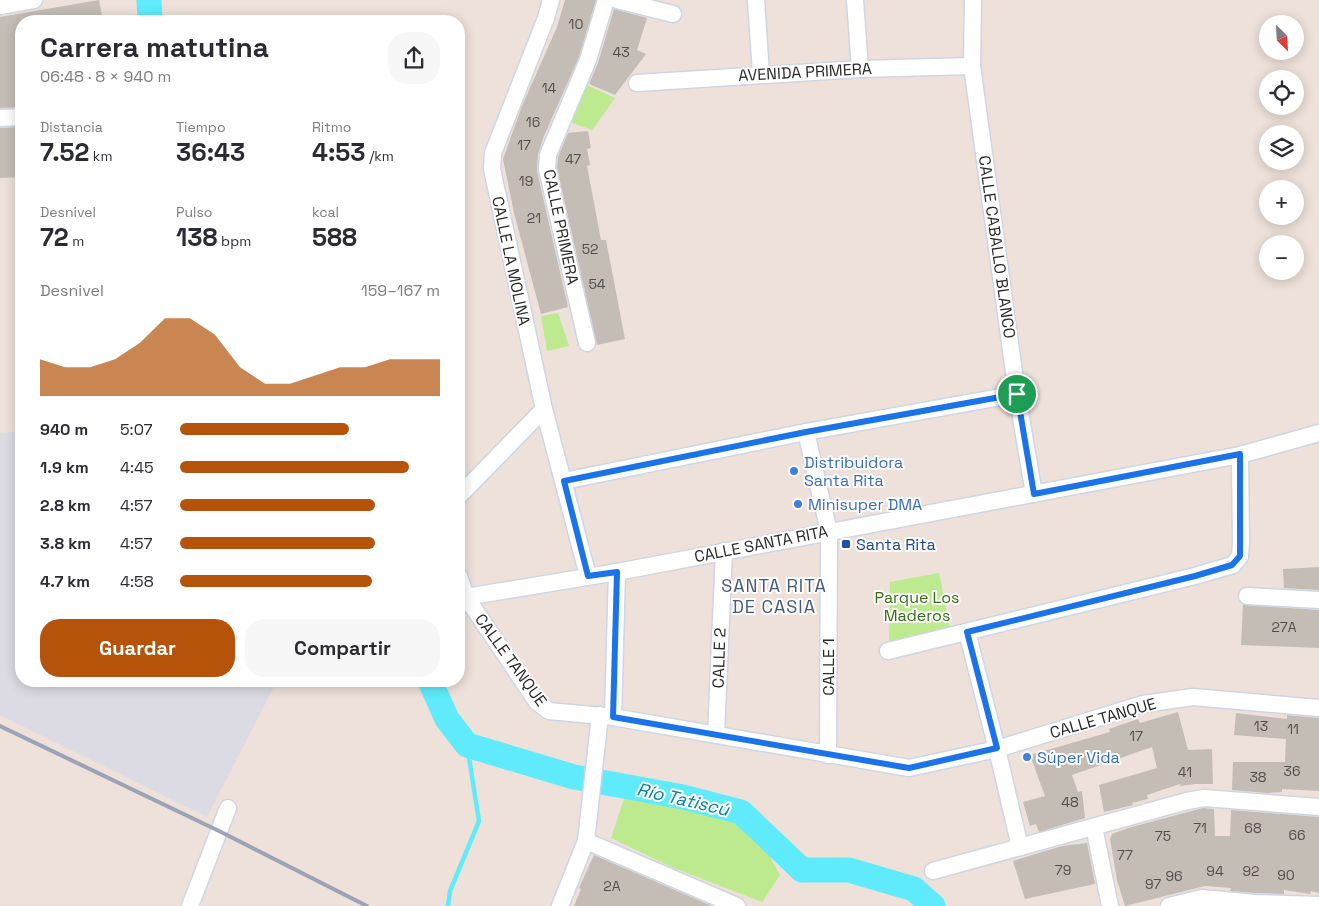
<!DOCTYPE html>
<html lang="es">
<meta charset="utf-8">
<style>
body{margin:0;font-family:"Space Grotesk",sans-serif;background:#f7f7f7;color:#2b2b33;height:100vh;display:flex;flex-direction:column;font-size:19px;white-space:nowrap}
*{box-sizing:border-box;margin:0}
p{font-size:16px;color:#7c7c81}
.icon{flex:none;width:28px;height:28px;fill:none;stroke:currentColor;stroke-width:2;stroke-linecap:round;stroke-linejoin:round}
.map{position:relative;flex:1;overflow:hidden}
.sheet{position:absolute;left:15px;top:15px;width:450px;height:672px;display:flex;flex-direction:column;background:#fff;border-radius:20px;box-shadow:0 2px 12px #0003}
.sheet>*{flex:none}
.needle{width:32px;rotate:156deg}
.tools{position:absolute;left:1259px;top:15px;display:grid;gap:10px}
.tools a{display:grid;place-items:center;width:45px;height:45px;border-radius:50%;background:#fff;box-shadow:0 2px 12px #0003;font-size:25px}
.pin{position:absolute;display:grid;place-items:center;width:42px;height:42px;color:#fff;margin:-21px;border:2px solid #fff;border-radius:50%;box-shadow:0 1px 5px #0007}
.round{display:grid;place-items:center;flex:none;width:52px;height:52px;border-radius:20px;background:#f7f7f7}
.summary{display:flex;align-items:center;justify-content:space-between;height:85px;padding:0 25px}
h1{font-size:28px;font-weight:700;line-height:38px}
.figures{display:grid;grid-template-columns:repeat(3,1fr);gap:8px;height:85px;padding:5px 25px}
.figures div{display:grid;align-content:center}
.figures b{font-size:25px;font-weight:700}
.figures small{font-size:14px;font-weight:400}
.figures p{font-size:14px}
.chart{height:140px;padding:10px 25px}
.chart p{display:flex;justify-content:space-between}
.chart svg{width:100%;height:90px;margin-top:5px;fill:#b45309;opacity:.7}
.primary-button{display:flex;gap:10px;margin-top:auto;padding:10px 25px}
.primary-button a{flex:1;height:58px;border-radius:20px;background:#b45309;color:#fff;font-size:20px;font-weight:700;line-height:58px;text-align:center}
.primary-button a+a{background:#f7f7f7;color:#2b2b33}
ul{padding:0 25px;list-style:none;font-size:16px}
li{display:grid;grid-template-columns:80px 60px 1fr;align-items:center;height:38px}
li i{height:12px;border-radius:6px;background:#b45309}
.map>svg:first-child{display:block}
.industrial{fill:#dcdbe4}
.green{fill:#bdea8f}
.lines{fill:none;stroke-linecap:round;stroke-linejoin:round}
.stream{stroke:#5febfc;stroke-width:4.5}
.river{stroke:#5febfc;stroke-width:25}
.building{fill:#c4bdb5}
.minor-casing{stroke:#ced6e4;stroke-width:19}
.minor{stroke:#fff;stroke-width:16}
.rail{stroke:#9ba3b6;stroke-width:4}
.route-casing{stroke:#fff;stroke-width:10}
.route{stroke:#1a73e8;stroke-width:6}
.shop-dot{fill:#3f7fe0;stroke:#fff;stroke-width:2}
.transit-dot{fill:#1a4fb4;stroke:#fff;stroke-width:2}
.labels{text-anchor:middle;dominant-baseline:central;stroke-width:4;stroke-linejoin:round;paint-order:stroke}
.number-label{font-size:14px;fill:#504e4c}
.street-label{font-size:16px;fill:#292929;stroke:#fff}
.shop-label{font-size:16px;fill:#366cbe;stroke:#fff;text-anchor:start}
.transit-label{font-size:16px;fill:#164399;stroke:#fff;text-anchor:start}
.park-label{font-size:16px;fill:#336d12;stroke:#fff}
.neighbourhood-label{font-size:18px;letter-spacing:1px;fill:#45587e;stroke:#fff}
.water-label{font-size:18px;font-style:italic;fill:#01819f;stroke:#fff}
</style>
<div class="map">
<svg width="1319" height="906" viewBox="0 0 1319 906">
<rect width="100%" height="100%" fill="#ede1d9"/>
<!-- industrial -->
<path class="industrial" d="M 21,431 L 21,681 L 277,681 L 207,817 L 0,715 L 0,433 Z"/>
<!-- green -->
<g class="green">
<path d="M 587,85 L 615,98 L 592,130 L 570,122 Z"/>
<path d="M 558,313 L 569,346 L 547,351 L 541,316 Z"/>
<path d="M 939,573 L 950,628 L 889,643 L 890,582 Z"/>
<path d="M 629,784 L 740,804 L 780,875 L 762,902 L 674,868 L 611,838 Z"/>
</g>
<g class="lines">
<!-- stream -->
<path class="stream" d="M 448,906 L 450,891 L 479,821 L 467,745"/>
<!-- river -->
<g class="river">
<path d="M 149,0 L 150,21"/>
<path d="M 430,681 L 447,719 L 467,745 L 574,777 L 683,797 L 741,812 L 802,870 L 849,870 L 914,889 L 933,906"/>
</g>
</g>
<!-- building -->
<g class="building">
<path d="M 99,0 L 103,21 L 21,21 L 21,107 L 0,108 L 0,17 Z"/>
<path d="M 565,0 L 596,0 L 579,57 L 544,136 L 538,154 L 537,171 L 568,307 L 541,314 L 514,213 L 503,159 L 522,106 L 557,27 Z"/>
<path d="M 614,9 L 647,18 L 637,50 L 646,54 L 615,95 L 589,84 L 598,63 Z"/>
<path d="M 21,127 L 21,177 L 0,178 L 0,128 Z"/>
<path d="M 588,131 L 591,148 L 587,149 L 590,165 L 587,166 L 601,240 L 606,240 L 625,339 L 597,345 L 557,168 L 558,157 L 568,133 Z"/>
<path d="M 1319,567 L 1319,590 L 1284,588 L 1283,569 Z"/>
<path d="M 1243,605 L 1319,610 L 1319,648 L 1241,645 Z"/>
<path d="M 1178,712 L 1188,750 L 1212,749 L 1213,784 L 1196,784 L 1180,786 L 1180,784 L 1147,795 L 1148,799 L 1132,803 L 1133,805 L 1104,812 L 1099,785 L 1157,768 L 1152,747 L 1072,775 L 1078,792 L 1082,791 L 1085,818 L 1039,832 L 1036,824 L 1030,826 L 1023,802 L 1045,796 L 1030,755 L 1110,732 L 1109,729 L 1138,719 L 1140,723 Z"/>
<path d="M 1236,713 L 1287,719 L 1287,715 L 1319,718 L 1319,791 L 1282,789 L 1282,792 L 1267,793 L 1232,790 L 1233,762 L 1285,762 L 1286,739 L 1234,735 Z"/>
<path d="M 1203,808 L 1214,809 L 1215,836 L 1230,836 L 1231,810 L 1319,817 L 1319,893 L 1311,891 L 1310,894 L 1284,890 L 1284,894 L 1256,893 L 1230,891 L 1231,888 L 1205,886 L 1125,906 L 1117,880 L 1110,839 L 1112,834 L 1128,828 Z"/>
<path d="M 1087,843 L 1095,884 L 1025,899 L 1013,861 L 1062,846 Z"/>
<path d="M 594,855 L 712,906 L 574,906 L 581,889 L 579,888 Z"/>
</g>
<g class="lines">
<!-- minor casing -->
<g class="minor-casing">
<g id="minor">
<path d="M 617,0 L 673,14"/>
<path d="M 756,0 L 761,74"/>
<path d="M 855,0 L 860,69"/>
<path d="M 973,0 L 972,66 L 1017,394 L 1034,494"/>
<path d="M 0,6 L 34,0"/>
<path d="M 637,83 L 860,69 L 972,66"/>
<path d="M 0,118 L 21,117"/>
<path d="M 587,343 L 547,169 L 548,155 L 588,60 L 606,0"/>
<path d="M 544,409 L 588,576"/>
<path d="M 806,432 L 829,532 L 828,755"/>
<path d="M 564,481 L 806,432 L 1017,394"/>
<path d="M 459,496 L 544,409 L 492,169 L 493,153 L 546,18 L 551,0"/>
<path d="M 459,576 L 466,597 L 537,702 L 549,711 L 613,717 L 909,768 L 997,749 L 1143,704 L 1193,697 L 1319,708"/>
<path d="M 1247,596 L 1319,600"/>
<path d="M 466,597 L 617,572 L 1240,455 L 1319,433"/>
<path d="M 967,632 L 997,749 L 1020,847"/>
<path d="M 888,651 L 1195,576 L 1233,565 L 1240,556 L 1241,543 L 1240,455"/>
<path d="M 613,717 L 617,572"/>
<path d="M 716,735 L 724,551"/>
<path d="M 1094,827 L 1110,906"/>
<path d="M 586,841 L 737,906"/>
<path d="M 933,871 L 1187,801 L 1204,798 L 1319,807"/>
<path d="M 190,906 L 228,808"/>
<path d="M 560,906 L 586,841 L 600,715"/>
<path d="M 1169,906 L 1202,898 L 1255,903 L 1319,905"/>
</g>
</g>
<!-- minor -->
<use href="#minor" class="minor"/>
<!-- rail -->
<path class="rail" d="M 0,726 L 219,831 L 367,906"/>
</g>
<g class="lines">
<!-- route casing -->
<g class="route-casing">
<path id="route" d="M 1017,394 L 1034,494 L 1240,454 L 1240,556 L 1232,565 L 1195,576 L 967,632 L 997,748 L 909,768 L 613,717 L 617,572 L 588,576 L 564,481 L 806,432 Z"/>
</g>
<!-- route -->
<use href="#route" class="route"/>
</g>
<!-- markers -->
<g class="shop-dot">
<circle cx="794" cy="471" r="5"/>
<circle cx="798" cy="504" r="5"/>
<circle cx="1027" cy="757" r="5"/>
</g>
<rect class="transit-dot" x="841" y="539" width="10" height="10" rx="2.5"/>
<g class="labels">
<!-- number labels -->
<g class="number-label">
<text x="576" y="24">10</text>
<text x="621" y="52">43</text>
<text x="549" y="88">14</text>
<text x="533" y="122">16</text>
<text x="524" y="145">17</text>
<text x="573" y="159">47</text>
<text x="526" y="181">19</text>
<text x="534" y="218">21</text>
<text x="590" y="249">52</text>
<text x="597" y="284">54</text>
<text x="1284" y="627">27A</text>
<text x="1261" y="726">13</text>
<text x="1293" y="729">11</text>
<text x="1136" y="736">17</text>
<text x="1292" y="771">36</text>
<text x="1185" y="772">41</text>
<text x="1258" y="777">38</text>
<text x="1070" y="802">48</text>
<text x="1200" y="828">71</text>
<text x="1253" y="828">68</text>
<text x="1297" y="835">66</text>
<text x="1163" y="836">75</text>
<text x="1125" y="855">77</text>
<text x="1063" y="870">79</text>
<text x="1215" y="871">94</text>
<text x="1251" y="871">92</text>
<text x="1286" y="875">90</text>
<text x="1174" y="876">96</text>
<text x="1153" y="884">97</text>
<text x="612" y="886">2A</text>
</g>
<!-- street labels -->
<g class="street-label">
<text transform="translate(805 72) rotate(-3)">AVENIDA PRIMERA</text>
<text transform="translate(561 227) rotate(78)">CALLE PRIMERA</text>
<text transform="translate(997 247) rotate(82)">CALLE CABALLO BLANCO</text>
<text transform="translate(511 261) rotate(78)">CALLE LA MOLINA</text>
<text transform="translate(761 544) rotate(-11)">CALLE SANTA RITA</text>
<text transform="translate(719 658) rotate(-88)">CALLE 2</text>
<text transform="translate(511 660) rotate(54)">CALLE TANQUE</text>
<text transform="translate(828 667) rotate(-90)">CALLE 1</text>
<text transform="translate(1103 718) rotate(-16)">CALLE TANQUE</text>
</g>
<!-- shop labels -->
<g class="shop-label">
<text x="804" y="462">Distribuidora<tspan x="804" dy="18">Santa Rita</tspan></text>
<text x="808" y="504">Minisuper DMA</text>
<text x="1037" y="757">Súper Vida</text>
</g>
<!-- transit labels -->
<g class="transit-label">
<text x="856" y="544">Santa Rita</text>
</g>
<!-- park labels -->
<g class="park-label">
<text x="917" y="597">Parque Los<tspan x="917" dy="18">Maderos</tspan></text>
</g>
<!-- neighbourhood labels -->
<g class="neighbourhood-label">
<text x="774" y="585">SANTA RITA<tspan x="774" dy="21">DE CASIA</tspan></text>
</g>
<!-- water labels -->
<g class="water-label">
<text transform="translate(683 799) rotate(13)">Río Tatiscú</text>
</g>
</g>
</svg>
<div class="tools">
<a><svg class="needle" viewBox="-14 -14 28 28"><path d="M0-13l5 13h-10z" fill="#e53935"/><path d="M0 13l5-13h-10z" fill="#7c7c81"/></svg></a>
<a><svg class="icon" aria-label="locate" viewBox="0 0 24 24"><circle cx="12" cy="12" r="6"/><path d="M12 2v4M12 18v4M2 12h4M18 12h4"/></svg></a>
<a><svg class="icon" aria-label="layers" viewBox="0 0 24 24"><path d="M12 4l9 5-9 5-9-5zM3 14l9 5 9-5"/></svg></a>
<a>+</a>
<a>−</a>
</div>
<div class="pin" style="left:1017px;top:394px;background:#1e9e55"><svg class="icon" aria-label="arrive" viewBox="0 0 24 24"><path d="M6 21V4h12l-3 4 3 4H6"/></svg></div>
<section class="sheet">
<div class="summary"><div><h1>Carrera matutina</h1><p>06:48 · 8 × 940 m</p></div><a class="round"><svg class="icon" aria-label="share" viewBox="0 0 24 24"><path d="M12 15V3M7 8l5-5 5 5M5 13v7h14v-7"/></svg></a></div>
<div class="figures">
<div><p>Distancia</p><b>7.52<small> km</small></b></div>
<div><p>Tiempo</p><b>36:43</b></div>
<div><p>Ritmo</p><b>4:53<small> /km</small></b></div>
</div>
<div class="figures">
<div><p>Desnivel</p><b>72<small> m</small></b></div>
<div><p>Pulso</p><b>138<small> bpm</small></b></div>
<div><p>kcal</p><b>588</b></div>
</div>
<div class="chart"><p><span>Desnivel</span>159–167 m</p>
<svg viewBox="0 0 160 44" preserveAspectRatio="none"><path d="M0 44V26L10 30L20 30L30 26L40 18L50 6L60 6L70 14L80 30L90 38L100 38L110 34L120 30L130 30L140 26L150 26L160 26V44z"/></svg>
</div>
<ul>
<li><b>940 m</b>5:07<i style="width:65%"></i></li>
<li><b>1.9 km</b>4:45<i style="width:88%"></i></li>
<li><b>2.8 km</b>4:57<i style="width:75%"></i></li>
<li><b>3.8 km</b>4:57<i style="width:75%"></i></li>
<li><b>4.7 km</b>4:58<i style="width:74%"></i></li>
</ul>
<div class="primary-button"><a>Guardar</a><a>Compartir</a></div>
</section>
</div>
